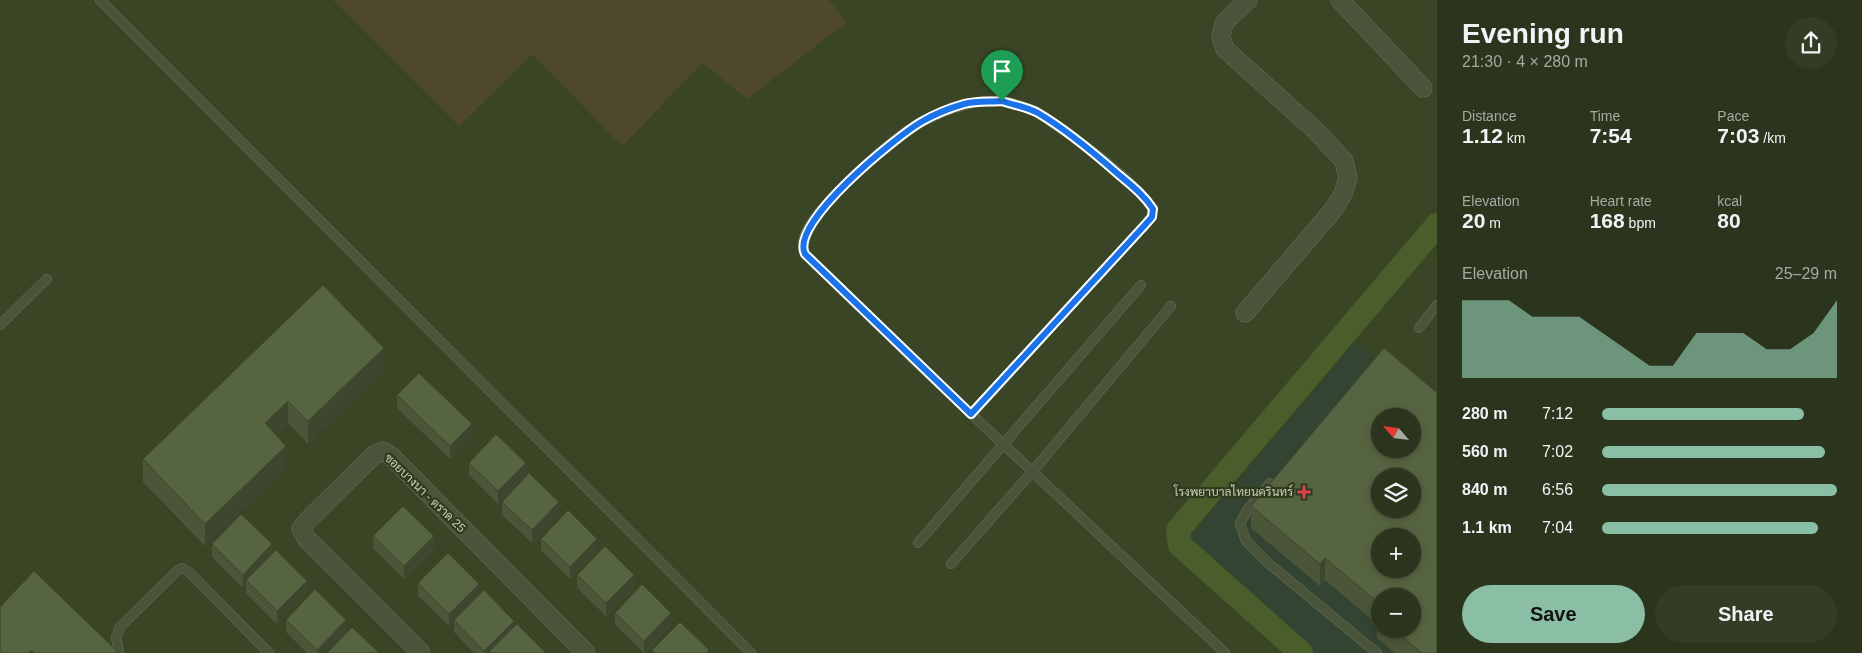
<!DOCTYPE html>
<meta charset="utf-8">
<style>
body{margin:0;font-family:Arial,Sarabun,sans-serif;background:#333c25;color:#f1f3f6;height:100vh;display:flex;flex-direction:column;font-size:19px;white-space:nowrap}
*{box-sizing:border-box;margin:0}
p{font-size:16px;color:#a6aaa3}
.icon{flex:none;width:28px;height:28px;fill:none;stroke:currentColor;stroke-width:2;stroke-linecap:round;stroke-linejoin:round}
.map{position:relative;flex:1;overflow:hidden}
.drawer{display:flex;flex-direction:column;background:#2b341c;width:425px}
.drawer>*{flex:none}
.needle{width:32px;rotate:298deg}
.fabs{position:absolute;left:1371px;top:408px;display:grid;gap:10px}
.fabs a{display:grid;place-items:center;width:50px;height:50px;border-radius:50%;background:#2b341c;box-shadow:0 2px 8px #0003,0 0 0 1px #474f3b;font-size:25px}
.pin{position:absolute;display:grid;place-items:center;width:42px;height:42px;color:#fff;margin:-51px -21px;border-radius:50% 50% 50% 0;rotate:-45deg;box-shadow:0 0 5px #0007}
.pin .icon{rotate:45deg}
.round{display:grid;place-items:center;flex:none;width:52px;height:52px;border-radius:26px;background:#333c25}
.overview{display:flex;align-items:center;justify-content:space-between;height:85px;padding:0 25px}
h1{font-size:28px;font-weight:600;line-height:38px}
.metrics{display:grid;grid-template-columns:repeat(3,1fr);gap:8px;height:85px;padding:5px 25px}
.metrics div{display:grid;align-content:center}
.metrics b{font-size:21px;font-weight:600}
.metrics small{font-size:14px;font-weight:400}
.metrics p{font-size:14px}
.chart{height:140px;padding:10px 25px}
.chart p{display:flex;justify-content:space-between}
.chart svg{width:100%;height:90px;margin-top:5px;fill:#8abfa5;opacity:.7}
.cta{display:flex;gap:10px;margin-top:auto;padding:10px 25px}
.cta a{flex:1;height:58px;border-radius:30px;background:#8abfa5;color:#111;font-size:20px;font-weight:600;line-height:58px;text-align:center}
.cta a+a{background:#333c25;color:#f1f3f6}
ul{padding:0 25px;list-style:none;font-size:16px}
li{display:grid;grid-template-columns:80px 60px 1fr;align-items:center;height:38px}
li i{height:12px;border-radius:6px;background:#8abfa5}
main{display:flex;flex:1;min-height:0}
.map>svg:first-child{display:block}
.medical{fill:#334532;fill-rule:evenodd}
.green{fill:#4f482e}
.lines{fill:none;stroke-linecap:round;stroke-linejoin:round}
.canal{stroke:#4a5e2b;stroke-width:24}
.lane-casing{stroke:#677258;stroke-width:10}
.street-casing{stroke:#677258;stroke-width:19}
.lane{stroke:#4a543a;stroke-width:9}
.street{stroke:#4a543a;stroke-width:18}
.wall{fill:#4b5638;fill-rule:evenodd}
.shaded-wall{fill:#3d462e}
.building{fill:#576441;stroke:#3d462e;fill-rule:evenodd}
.route-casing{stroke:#fff;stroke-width:10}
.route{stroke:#1a73e8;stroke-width:6}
.health-dot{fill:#e0444e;stroke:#2f3a1e;stroke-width:2}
.labels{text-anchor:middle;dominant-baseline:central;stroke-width:4.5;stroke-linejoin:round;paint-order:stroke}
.poi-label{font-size:12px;fill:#c4ceb7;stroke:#2f3a1e;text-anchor:end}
.street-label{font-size:12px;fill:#c4ceb7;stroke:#2f3a1e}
</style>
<main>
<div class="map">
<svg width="1437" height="653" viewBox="0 0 1437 653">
<rect width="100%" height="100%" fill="#394525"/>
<!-- medical -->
<path class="medical" d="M 1355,342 L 1437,410 L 1437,653 L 1314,653 L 1186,542 ZM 1380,416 L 1412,416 L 1412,449 L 1380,449 ZM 1380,476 L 1412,476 L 1412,509 L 1380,509 ZM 1380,536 L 1412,536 L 1412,569 L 1380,569 ZM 1380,596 L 1412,596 L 1412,629 L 1380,629 Z"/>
<!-- green -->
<path class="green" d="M 333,0 L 829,0 L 847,22 L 747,99 L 703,63 L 622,146 L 532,54 L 459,126 Z"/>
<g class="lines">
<!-- canal -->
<path class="canal" d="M 1301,653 L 1180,545 L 1178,530 L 1437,225"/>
<!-- lane casing -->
<g class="lane-casing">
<g id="lane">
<path d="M 100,0 L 751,653"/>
<path d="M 0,325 L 47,279"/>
<path d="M 1419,328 L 1437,305"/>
<path d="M 971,414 L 1144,226 L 1151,217 L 1153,209 C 1135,181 1087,147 1059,127 C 1051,123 1044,116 1037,112 C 1029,109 1009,101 1001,101 C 974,99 948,109 924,121 C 895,134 819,204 806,232 C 803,240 801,246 805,254 L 916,362 L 1225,653"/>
<path d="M 1270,483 L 1247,510 L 1240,524 L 1246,541 L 1267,562 L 1377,653"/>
<path d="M 918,543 L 1141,285"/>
<path d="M 951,564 L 1032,472 L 1171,306"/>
<path d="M 119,653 L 116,637 L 120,627 L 177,571 L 182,568 L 189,572 L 269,653"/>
</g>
</g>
<!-- street casing -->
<g class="street-casing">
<g id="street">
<path d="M 1340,0 L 1423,88"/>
<path d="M 1245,313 L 1333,210 L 1343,194 L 1348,178 L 1344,161 L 1315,130 L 1225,49 L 1221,37 L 1224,23 L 1248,0"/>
<path d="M 421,653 L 306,538 L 301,529 L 307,521 L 374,455 L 383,451 L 392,457 L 586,653"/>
</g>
</g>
<!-- lane -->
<use href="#lane" class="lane"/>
<!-- street -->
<use href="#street" class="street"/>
</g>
<!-- wall -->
<g class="wall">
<path d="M 323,285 L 384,371 L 308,444 L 288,423 L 276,435 L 286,469 L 205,546 L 143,482 L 143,459 Z"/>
<path d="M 1384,348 L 1437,653 L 1395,653 L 1377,638 L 1377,624 L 1325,580 L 1320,586 L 1251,528 L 1251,506 ZM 1380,596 L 1412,629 L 1380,629 Z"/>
<path d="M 397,395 L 472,436 L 450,459 L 397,408 Z"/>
<path d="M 469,463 L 526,475 L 498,504 L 469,475 Z"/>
<path d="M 502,502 L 559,514 L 532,543 L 502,515 Z"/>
<path d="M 373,536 L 434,549 L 404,579 L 373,548 Z"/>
<path d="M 541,539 L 597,551 L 570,579 L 541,551 Z"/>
<path d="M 212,544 L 272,554 L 307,593 L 277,624 L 246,593 L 246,584 L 243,588 L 212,557 Z"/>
<path d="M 577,575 L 634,588 L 606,616 L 577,588 Z"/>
<path d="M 418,583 L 479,594 L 514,626 L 546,653 L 474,653 L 454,632 L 454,622 L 449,626 L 418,596 Z"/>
<path d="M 615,613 L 671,625 L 645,653 L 644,653 L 615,625 Z"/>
<path d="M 286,620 L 326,653 L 307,653 L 286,632 Z"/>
</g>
<!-- shaded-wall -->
<g class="shaded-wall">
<path d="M 384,348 L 384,371 L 308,444 L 308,421 Z"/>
<path d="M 288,401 L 288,423 L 265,446 L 265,423 Z"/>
<path d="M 472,424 L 472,436 L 450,459 L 450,446 Z"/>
<path d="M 286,446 L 286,469 L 205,546 L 205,524 Z"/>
<path d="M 526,463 L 526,475 L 498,504 L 498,491 Z"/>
<path d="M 559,502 L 559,514 L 532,543 L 532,530 Z"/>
<path d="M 434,536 L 434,549 L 404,579 L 404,566 Z"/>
<path d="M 597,539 L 597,551 L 570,579 L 570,567 Z"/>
<path d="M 272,544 L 272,557 L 246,580 L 246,584 L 243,588 L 243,575 Z"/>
<path d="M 1325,558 L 1325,580 L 1320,586 L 1320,564 Z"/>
<path d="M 634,575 L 634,588 L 606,616 L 606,603 Z"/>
<path d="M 307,581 L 307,593 L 277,624 L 277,611 Z"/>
<path d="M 479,584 L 479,596 L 454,620 L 454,622 L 449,626 L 449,614 Z"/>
<path d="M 671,613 L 671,625 L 644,653 L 644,641 Z"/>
<path d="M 346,620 L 346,632 L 326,653 L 317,653 L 317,650 Z"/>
<path d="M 514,621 L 514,634 L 495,653 L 484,653 L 484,651 Z"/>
</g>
<!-- building -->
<g class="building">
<path d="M 323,285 L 384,348 L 308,421 L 288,401 L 265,423 L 286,446 L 205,524 L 143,459 Z"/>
<path d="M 1384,348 L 1437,393 L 1437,653 L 1422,653 L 1393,629 L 1412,629 L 1412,596 L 1380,596 L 1380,604 L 1325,558 L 1320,564 L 1251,506 ZM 1380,416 L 1412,416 L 1412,449 L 1380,449 ZM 1380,476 L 1412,476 L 1412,509 L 1380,509 ZM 1380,536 L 1412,536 L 1412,569 L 1380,569 Z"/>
<path d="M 419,373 L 472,424 L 450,446 L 397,395 Z"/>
<path d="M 496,434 L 526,463 L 498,491 L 469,463 Z"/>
<path d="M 529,473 L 559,502 L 532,530 L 502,502 Z"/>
<path d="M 403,506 L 434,536 L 404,566 L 373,536 Z"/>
<path d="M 568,510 L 597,539 L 570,567 L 541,539 Z"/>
<path d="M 241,514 L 272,544 L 243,575 L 212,544 Z"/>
<path d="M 605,546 L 634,575 L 606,603 L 577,575 Z"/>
<path d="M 276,550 L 307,581 L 277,611 L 246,580 Z"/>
<path d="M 448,553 L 479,584 L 449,614 L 418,583 Z"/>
<path d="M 34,571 L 119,653 L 34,653 L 32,650 L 29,653 L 0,653 L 0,607 Z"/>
<path d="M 642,584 L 671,613 L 644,641 L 615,613 Z"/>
<path d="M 315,589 L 346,620 L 317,650 L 286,620 Z"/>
<path d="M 484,590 L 514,621 L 484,651 L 454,620 Z"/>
<path d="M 1380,611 L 1380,617 L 1377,615 Z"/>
<path d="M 680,622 L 709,650 L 706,653 L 655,653 L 652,650 Z"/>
<path d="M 517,624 L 546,653 L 488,653 Z"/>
<path d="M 352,627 L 379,653 L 327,653 Z"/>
</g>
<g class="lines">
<!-- route casing -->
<g class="route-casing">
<path id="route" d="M 1002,101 C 1013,105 1028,107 1038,113 C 1067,130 1093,152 1118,174 C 1131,185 1144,195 1153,209 L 1152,217 L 1144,226 L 971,414 L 805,254 C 789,223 896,137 921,122 C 933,115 950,108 964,104 C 975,101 990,102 1002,101 Z"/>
</g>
<!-- route -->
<use href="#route" class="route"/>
</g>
<!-- markers -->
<path class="health-dot" d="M1301.5 484.5h5v5h5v5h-5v5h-5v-5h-5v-5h5z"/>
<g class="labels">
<!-- poi labels -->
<g class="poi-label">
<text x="1293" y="492">โรงพยาบาลไทยนครินทร์</text>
</g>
<!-- street labels -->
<g class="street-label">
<text transform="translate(425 493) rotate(44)">ซอยบางนา - ตราด 25</text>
</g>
</g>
</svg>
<div class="fabs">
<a><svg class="needle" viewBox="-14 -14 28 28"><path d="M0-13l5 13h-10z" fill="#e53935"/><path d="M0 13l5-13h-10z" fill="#a6aaa3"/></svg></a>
<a><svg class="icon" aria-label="layers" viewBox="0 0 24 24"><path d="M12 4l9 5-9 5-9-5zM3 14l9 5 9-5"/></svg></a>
<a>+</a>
<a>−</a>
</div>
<div class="pin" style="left:1002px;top:101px;background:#1e9e55"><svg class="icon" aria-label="arrive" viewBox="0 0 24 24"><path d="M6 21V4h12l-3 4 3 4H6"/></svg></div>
</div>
<section class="drawer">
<div class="overview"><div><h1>Evening run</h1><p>21:30 · 4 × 280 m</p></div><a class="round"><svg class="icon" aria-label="share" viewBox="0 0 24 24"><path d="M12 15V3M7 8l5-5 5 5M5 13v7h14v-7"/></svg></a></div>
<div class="metrics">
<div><p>Distance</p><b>1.12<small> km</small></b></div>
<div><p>Time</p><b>7:54</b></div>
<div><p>Pace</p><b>7:03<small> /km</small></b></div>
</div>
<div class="metrics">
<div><p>Elevation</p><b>20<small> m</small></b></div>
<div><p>Heart rate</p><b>168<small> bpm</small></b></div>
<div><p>kcal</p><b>80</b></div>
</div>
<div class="chart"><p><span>Elevation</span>25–29 m</p>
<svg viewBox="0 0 160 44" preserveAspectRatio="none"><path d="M0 44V6L10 6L20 6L30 14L40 14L50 14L60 22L70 30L80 38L90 38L100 22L110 22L120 22L130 30L140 30L150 22L160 6V44z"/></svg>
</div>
<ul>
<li><b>280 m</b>7:12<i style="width:86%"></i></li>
<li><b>560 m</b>7:02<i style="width:95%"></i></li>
<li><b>840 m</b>6:56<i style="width:100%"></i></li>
<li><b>1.1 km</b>7:04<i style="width:92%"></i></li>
</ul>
<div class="cta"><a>Save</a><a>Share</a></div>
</section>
</main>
